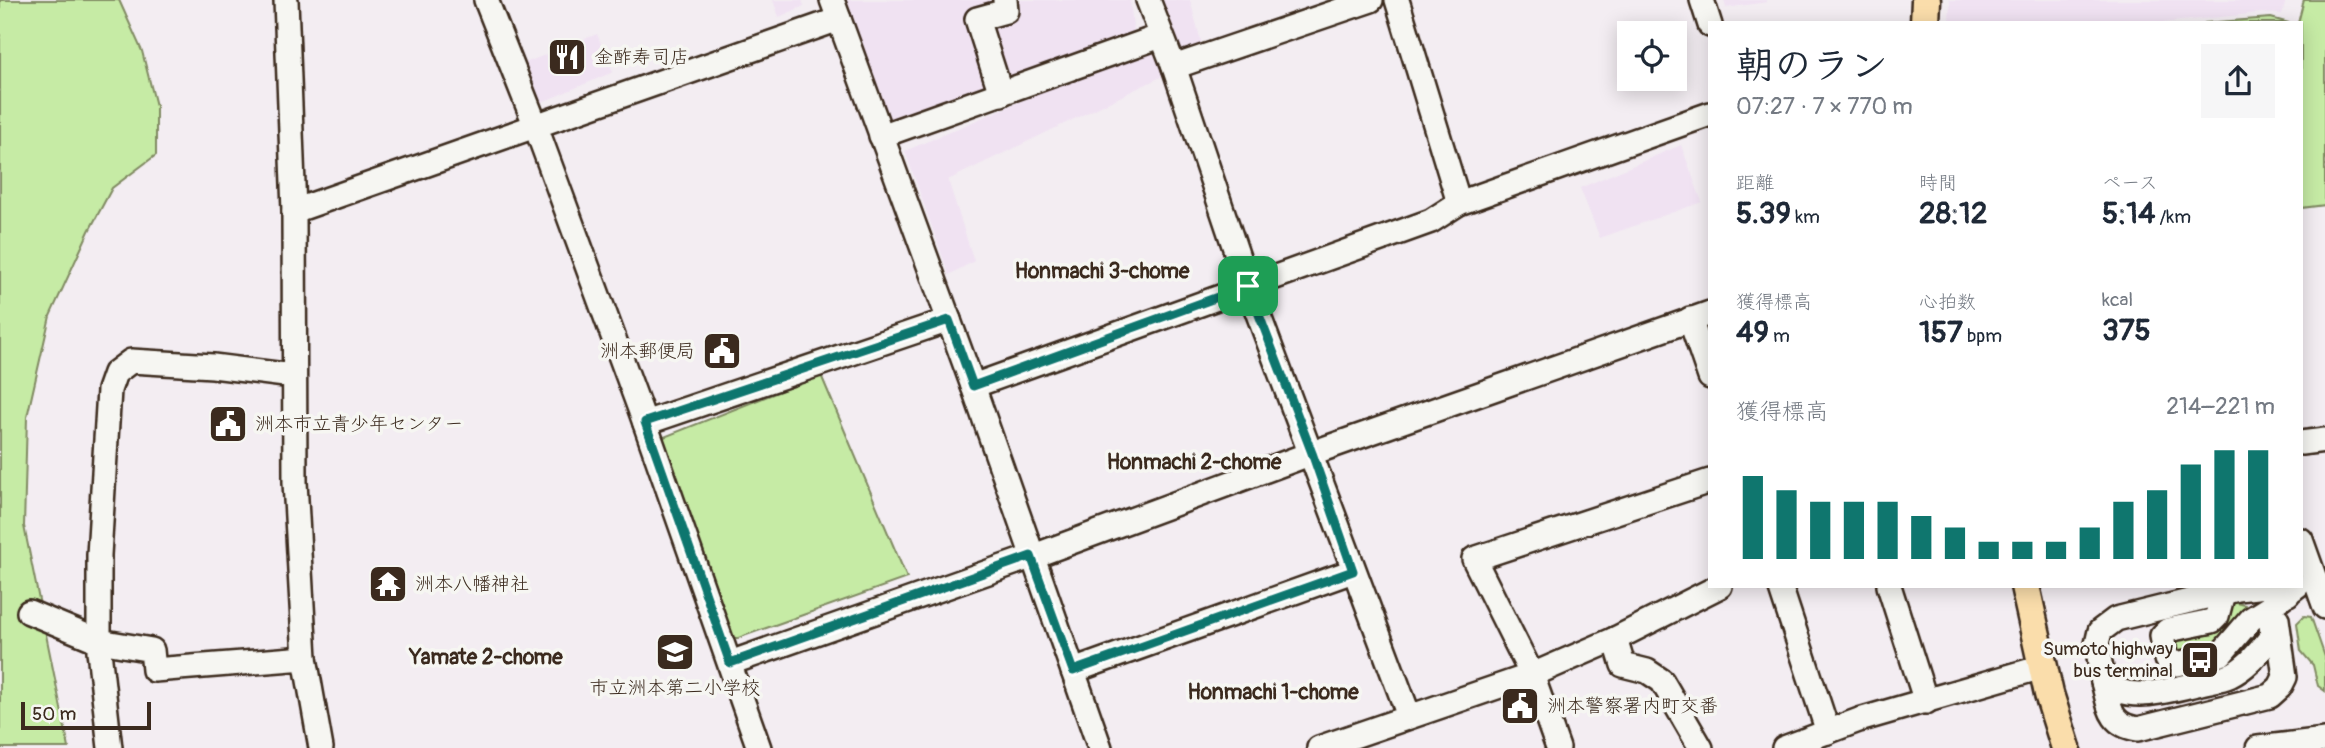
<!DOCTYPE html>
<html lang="ja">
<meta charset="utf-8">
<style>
body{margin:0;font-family:Pangolin,"Klee One",sans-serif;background:#f6f6f7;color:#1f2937;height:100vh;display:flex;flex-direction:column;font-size:26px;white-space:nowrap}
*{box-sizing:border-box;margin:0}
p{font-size:23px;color:#747a83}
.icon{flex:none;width:38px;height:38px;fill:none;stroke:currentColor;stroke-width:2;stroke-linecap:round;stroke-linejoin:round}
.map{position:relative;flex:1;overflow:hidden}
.panel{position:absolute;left:1708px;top:21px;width:595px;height:567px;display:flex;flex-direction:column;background:#fff;border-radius:0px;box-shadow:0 4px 18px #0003}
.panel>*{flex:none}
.controls{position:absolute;left:1617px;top:21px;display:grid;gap:14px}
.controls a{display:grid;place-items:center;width:70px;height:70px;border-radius:0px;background:#fff;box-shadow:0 4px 18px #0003;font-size:35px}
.scale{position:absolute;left:21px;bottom:18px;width:130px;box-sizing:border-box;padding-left:7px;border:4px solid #3b2a1e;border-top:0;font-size:19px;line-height:24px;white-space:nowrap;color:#3b2a1e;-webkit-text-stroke:5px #f6f6f2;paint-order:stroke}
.pin{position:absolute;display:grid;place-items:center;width:60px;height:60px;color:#fff;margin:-30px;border-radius:14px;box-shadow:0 4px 10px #0006}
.round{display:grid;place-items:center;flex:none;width:74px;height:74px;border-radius:0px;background:#f6f6f7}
.head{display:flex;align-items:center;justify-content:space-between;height:119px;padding:0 28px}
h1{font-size:38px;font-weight:800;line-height:52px}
.metrics{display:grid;grid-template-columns:repeat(3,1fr);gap:10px;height:119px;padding:7px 28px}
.metrics div{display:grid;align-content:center}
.metrics b{font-size:30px;font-weight:800}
.metrics small{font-size:19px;font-weight:400}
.metrics p{font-size:19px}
.chart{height:196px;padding:14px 28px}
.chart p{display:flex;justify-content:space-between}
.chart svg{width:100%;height:126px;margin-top:7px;stroke:#0f766e;stroke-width:6}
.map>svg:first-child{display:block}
.built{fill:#f0e2f2}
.green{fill:#c6eba5;stroke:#808a62;stroke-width:2}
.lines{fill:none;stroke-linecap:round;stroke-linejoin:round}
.minor-casing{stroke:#3b2a1e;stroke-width:28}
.major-casing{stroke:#3b2a1e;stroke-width:33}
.minor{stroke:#f6f6f2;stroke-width:23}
.major{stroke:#faddab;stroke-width:28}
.route-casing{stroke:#fff;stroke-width:14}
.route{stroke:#0f766e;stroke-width:9}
.labels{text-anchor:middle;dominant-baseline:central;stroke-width:7;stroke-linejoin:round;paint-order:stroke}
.poi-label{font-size:19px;fill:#3b2a1e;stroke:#f6f6f2;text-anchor:start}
.neighbourhood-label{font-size:21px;font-weight:bold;fill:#3b2a1e;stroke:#f6f6f2}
</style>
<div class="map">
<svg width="2325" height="748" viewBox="0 0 2325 748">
<rect width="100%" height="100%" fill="#f3edf2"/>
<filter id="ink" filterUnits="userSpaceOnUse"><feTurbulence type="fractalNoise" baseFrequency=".0143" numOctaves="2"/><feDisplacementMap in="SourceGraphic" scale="14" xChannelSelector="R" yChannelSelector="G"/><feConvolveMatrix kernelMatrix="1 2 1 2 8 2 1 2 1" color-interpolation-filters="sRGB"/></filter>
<g filter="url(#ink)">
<!-- built -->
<g class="built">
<path d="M 773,0 L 802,0 L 804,6 L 779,17 Z"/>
<path d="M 840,0 L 1130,0 L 1134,35 L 884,126 Z"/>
<path d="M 1161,0 L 1190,0 L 1202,45 L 1175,52 Z"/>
<path d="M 1724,0 L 1767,0 L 1767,2 L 1726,8 Z"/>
<path d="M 1950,0 L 2286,0 L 2282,14 L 2260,13 L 2162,23 L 1949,23 Z"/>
<path d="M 597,34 L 613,72 L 540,103 L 525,63 Z"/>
<path d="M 1151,49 L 1165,75 L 948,180 L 974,261 L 949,275 L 905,151 L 1135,52 Z"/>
<path d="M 1681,145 L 1702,202 L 1600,238 L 1580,188 Z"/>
</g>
<!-- green -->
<g class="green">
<path d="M 0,0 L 119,0 L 142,51 L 156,106 L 156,155 L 112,188 L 89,231 L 50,316 L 27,417 L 24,526 L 69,748 L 0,748 Z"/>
<path d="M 2304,0 L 2325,0 L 2325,205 L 2301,208 L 2301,23 L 2298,23 Z"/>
<path d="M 2271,18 L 2289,23 L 2204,23 Z"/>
<path d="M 821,375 L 907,578 L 724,643 L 659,439 Z"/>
<path d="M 2233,602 L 2245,605 L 2246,610 L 2216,646 L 2176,655 L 2171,637 Z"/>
<path d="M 2304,616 L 2311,617 L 2325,657 L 2325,691 L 2318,686 L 2313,665 L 2301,651 L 2297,623 Z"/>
</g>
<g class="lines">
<!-- minor casing -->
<g class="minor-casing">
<g id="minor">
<path d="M 286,0 L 294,211 L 295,482 L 305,658 L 321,748"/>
<path d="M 486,0 L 533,119 L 641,412 L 759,748"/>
<path d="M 832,0 L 973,386 L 1100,748"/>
<path d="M 1148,0 L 1174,67 L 1248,287 L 1409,716"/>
<path d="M 1397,0 L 1459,203"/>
<path d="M 1702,0 L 1710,25"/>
<path d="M 1174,67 L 1371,0"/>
<path d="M 1001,94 L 977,19 L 1006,11 L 1005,0"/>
<path d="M 881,136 L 1161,36"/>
<path d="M 294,211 L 839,19"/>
<path d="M 1690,319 L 1710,377"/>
<path d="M 973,386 L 1431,221 L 1459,203 L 1710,114"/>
<path d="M 645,423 L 949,320"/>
<path d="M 2301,443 L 2325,440"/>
<path d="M 2301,540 L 2325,607"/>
<path d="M 1780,586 L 1828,732"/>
<path d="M 1889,586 L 1926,702"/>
<path d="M 2223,593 L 2217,616 L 2212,621 L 2168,630 L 2162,636 L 2166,659 L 2177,664 L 2221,654 L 2251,619 L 2270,607"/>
<path d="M 2288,594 L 2266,586 L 2238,589 L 2116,619 L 2100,631 L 2097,644 L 2103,682 C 2129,704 2168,690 2197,684 C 2207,681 2220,680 2229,676 C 2248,667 2259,652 2272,636 L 2270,607 C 2279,599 2288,593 2297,586"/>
<path d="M 29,612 L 99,641 L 152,650 L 154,670 L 305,658"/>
<path d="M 1615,639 L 1623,665 L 1647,671 L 1662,681 L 1701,748"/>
<path d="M 730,663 L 1031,557 L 1312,453 L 1710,313"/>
<path d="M 1073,671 L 1353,571"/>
<path d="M 2103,682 C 2110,707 2109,725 2138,729 L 2270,696 L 2280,687 L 2285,677 L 2277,619"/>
<path d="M 110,748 L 99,651 L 99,555 L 109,390 L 115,373 L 131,361 L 213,366 L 293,376"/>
<path d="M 1319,748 L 1532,675 L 1615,639 L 1720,586"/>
<path d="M 1558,748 L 1532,675 L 1474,559 L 1710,481"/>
<path d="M 1784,748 L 1859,720 L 2042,667"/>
<path d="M 2258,748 L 2325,740"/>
</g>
</g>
<!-- major casing -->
<g class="major-casing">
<g id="major">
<path d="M 1925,23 L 1926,0"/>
<path d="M 2025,586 L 2049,694 L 2066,748"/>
</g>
</g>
<!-- minor -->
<use href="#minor" class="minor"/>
<!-- major -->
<use href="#major" class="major"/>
</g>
</g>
<g class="lines" filter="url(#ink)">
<!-- route casing -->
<g class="route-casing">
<path id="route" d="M 1248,286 L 1312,453 L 1353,571 L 1073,671 L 1031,556 L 730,663 L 645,422 L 949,320 L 973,386 Z"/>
</g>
<!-- route -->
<use href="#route" class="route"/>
</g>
<!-- icons -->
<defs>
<g id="restaurant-square" transform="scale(2.0125)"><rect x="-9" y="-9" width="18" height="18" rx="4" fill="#3b2a1e" stroke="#f6f6f2"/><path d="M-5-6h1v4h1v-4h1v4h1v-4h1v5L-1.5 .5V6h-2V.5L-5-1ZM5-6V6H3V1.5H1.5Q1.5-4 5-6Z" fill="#fff"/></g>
<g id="civic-square" transform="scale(2.0125)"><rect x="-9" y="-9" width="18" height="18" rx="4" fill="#3b2a1e" stroke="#f6f6f2"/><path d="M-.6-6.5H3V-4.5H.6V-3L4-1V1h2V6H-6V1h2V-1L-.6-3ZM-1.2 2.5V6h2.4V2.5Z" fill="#fff"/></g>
<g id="temple-square" transform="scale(2.0125)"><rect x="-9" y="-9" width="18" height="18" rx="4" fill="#3b2a1e" stroke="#f6f6f2"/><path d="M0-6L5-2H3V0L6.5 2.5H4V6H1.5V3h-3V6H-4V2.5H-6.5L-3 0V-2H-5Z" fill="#fff"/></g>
<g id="school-square" transform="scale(2.0125)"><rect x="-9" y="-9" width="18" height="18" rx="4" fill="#3b2a1e" stroke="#f6f6f2"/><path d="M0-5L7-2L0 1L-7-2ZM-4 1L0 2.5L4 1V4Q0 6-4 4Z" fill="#fff"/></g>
<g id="bus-square" transform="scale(2.0125)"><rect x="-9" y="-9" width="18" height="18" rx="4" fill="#3b2a1e" stroke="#f6f6f2"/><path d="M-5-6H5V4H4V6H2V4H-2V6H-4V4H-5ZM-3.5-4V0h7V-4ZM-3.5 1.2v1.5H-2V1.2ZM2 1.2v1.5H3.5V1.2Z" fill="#fff"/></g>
</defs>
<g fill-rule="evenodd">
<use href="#restaurant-square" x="567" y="57"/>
<use href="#civic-square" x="722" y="351"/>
<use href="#civic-square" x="228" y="424"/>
<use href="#temple-square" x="388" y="584"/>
<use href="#school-square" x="675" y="652"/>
<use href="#bus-square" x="2200" y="660"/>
<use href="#civic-square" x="1520" y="706"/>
</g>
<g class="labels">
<!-- poi labels -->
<g class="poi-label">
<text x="594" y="57">金酢寿司店</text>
<text x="695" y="351" text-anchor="end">洲本郵便局</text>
<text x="255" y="424">洲本市立青少年センター</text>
<text x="415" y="584">洲本八幡神社</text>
<text x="2173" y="649" text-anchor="end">Sumoto highway<tspan x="2173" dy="22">bus terminal</tspan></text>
<text x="675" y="688" text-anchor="middle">市立洲本第二小学校</text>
<text x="1547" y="706">洲本警察署内町交番</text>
</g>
<!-- neighbourhood labels -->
<g class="neighbourhood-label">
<text x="1102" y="271">Honmachi 3-chome</text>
<text x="1194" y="462">Honmachi 2-chome</text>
<text x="486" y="657">Yamate 2-chome</text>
<text x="1273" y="692">Honmachi 1-chome</text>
</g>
</g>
</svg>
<div class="controls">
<a><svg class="icon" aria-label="locate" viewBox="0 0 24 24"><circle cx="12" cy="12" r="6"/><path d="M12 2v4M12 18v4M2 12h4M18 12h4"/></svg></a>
</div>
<div class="scale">50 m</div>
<div class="pin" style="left:1248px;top:286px;background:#1e9e55"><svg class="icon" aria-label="arrive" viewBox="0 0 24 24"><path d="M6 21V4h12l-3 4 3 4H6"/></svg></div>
<section class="panel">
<div class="head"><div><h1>朝のラン</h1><p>07:27 · 7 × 770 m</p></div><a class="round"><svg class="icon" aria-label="share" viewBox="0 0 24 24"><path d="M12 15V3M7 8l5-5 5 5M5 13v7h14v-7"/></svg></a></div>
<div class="metrics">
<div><p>距離</p><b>5.39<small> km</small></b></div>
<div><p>時間</p><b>28:12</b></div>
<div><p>ペース</p><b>5:14<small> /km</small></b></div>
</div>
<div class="metrics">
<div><p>獲得標高</p><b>49<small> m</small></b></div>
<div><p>心拍数</p><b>157<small> bpm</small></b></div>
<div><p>kcal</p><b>375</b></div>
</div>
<div class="chart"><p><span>獲得標高</span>214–221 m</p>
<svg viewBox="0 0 160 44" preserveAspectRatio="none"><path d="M5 44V15M15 44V20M25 44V24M35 44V24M45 44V24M55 44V29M65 44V33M75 44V38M85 44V38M95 44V38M105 44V33M115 44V24M125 44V20M135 44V11M145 44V6M155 44V6"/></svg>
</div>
</section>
</div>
